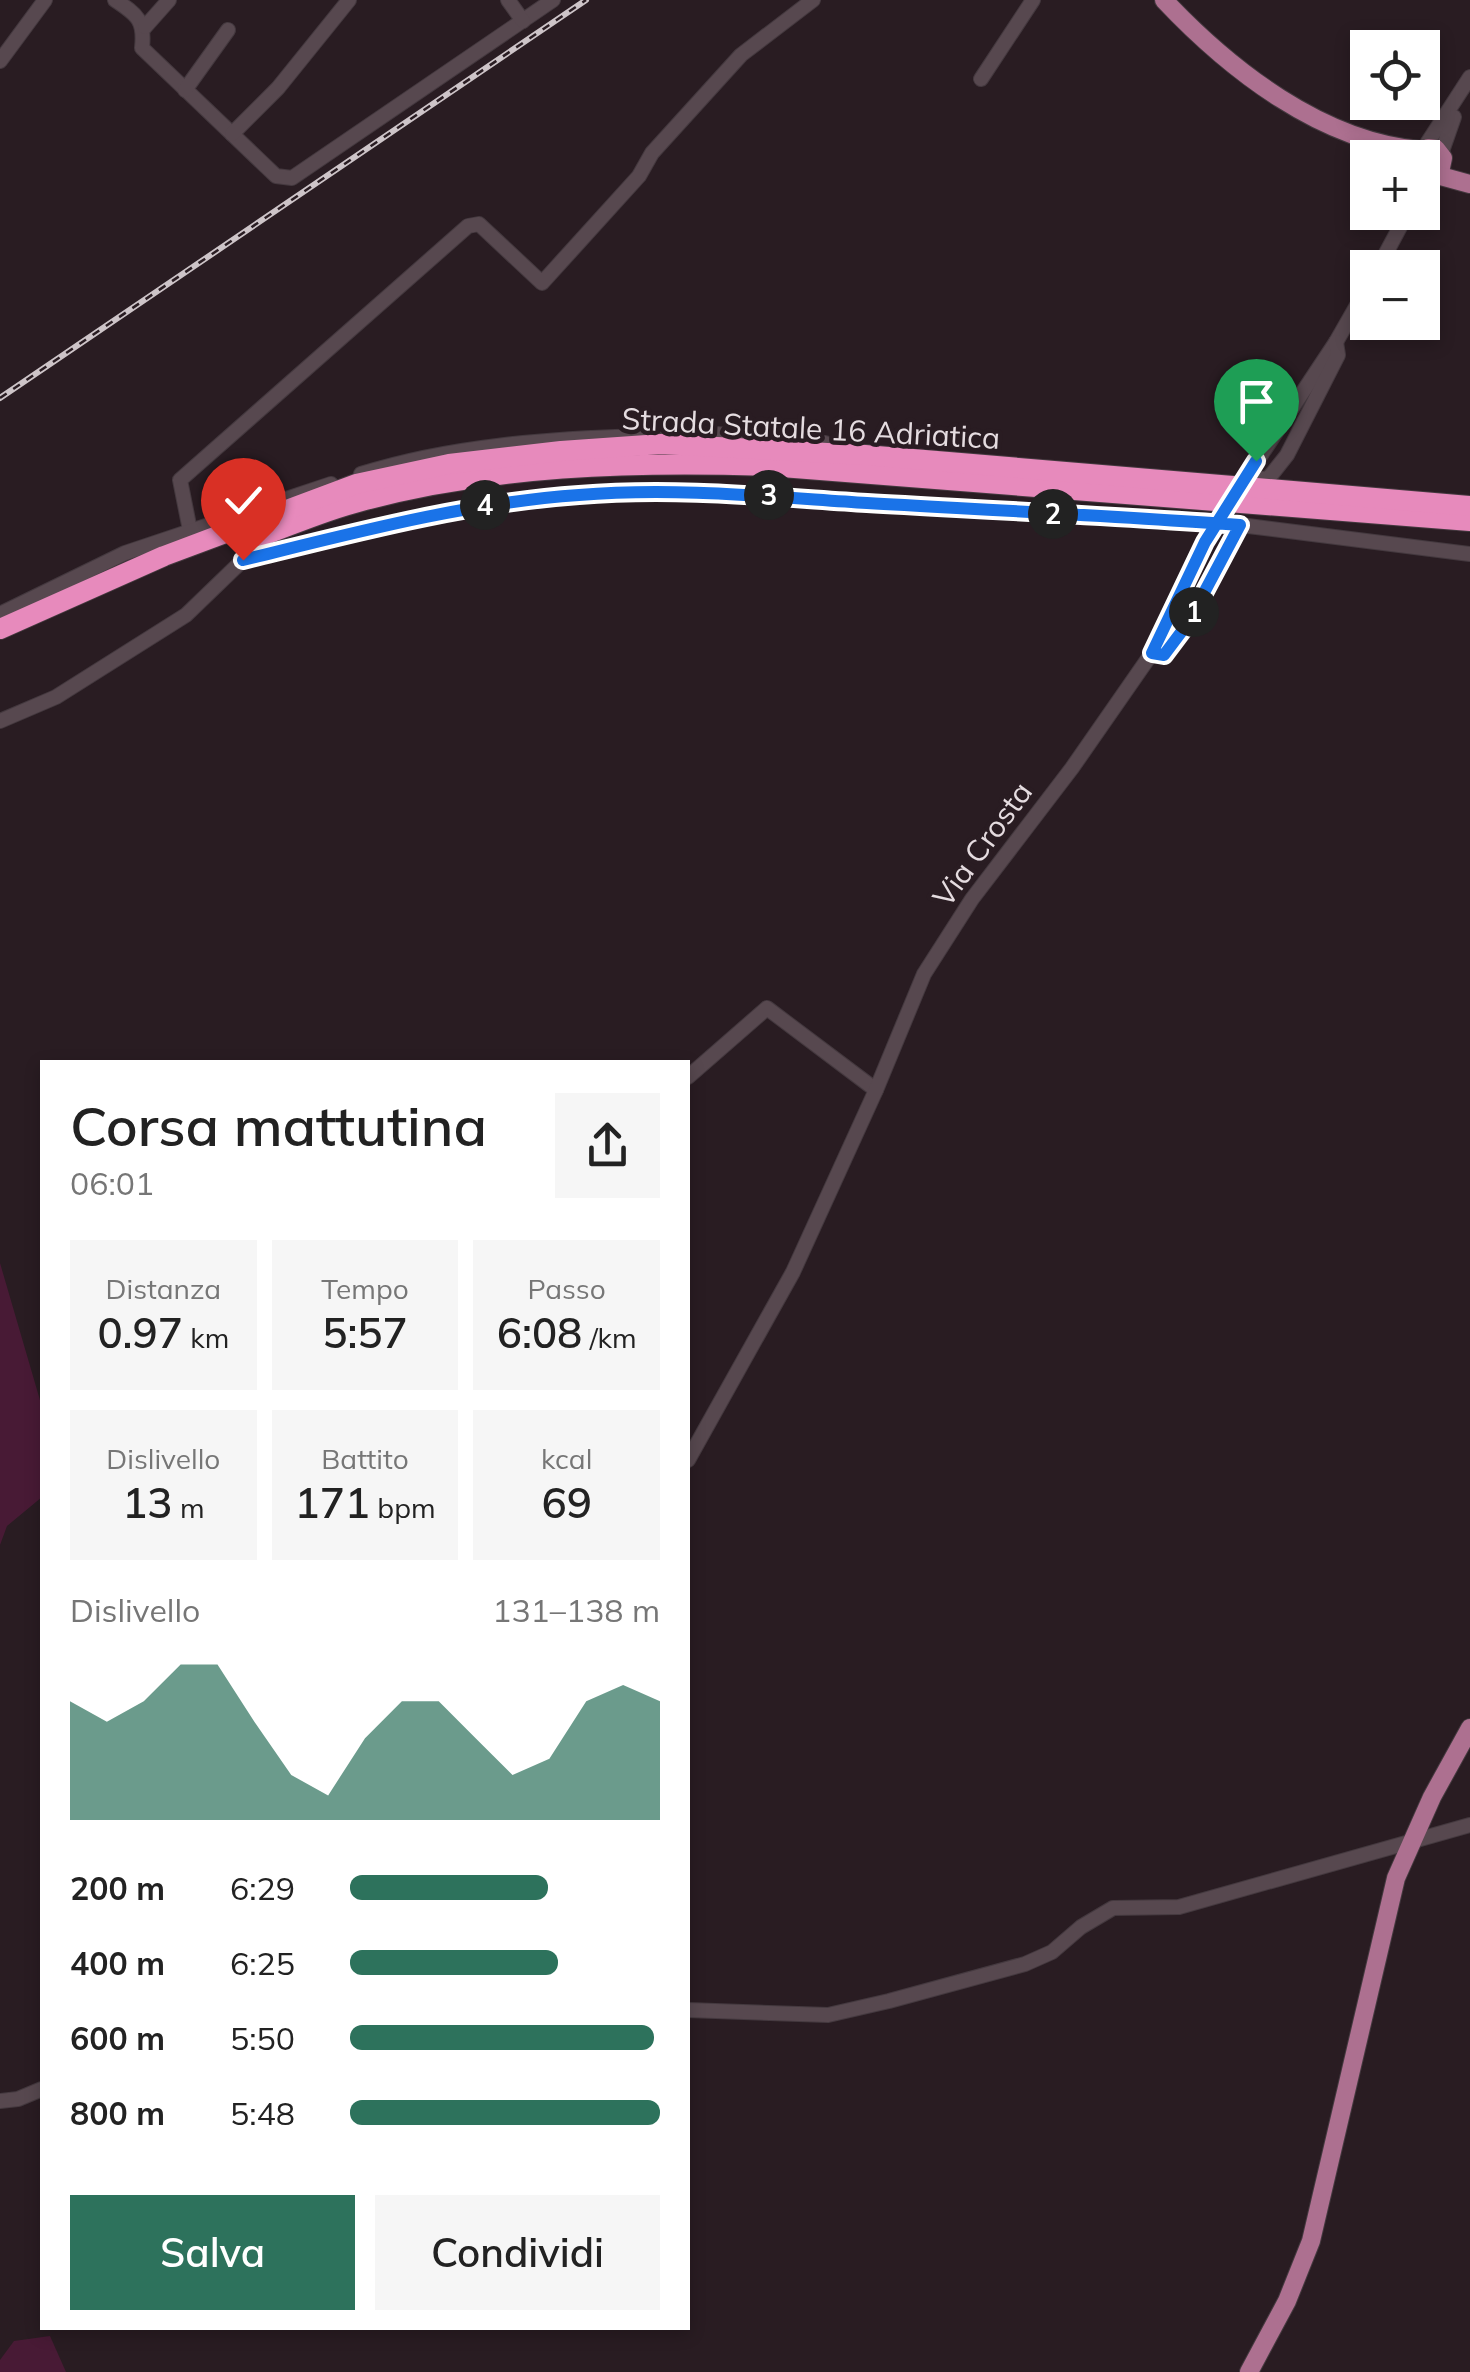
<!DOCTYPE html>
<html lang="it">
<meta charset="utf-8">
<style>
body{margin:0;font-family:Mulish,sans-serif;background:#f6f6f6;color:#222;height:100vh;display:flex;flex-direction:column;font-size:38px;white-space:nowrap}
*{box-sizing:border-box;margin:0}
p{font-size:32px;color:#767676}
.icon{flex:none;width:55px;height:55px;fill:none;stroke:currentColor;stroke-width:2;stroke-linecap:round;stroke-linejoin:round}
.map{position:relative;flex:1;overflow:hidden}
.panel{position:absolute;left:40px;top:1060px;width:650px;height:1270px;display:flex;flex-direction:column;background:#fff;border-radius:0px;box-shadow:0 5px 15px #0003}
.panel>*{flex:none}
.controls{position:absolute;left:1350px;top:30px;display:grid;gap:20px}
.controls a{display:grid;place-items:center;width:90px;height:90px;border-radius:0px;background:#fff;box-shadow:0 5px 15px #0003;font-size:50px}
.pin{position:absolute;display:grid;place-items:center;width:85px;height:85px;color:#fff;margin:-102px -42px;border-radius:50% 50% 50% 0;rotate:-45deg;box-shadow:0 0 10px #0007}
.pin .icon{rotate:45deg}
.km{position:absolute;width:50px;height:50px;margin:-25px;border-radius:50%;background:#222;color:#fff;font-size:28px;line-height:50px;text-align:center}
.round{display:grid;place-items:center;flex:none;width:105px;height:105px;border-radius:0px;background:#f6f6f6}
.overview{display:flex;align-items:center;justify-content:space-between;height:170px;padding:0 30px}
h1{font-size:55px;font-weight:600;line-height:75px}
.figures{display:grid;grid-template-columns:repeat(3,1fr);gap:15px;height:170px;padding:10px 30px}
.figures div{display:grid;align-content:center;border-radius:0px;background:#f6f6f6;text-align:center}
.figures b{font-size:42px;font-weight:600}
.figures small{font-size:28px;font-weight:400}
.figures p{font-size:28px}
.chart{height:280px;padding:20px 30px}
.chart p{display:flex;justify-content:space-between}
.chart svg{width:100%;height:180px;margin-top:10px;fill:#2d725c;opacity:.7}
.button{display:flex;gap:20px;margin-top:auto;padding:20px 30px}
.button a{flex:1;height:115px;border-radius:0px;background:#2d725c;color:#fff;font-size:40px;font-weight:600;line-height:115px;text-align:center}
.button a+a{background:#f6f6f6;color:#222}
ul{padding:0 30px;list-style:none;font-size:32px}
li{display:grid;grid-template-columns:160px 120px 1fr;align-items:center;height:75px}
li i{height:25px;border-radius:12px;background:#2d725c}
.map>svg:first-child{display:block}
.green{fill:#481a35}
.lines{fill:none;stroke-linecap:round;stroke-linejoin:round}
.minor-casing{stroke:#44393f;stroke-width:16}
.major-casing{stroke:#44393f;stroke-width:20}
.highway-casing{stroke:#44393f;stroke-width:22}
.minor{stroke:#57484f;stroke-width:14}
.major{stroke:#ad7090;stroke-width:18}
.highway{stroke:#e78abc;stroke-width:20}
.rail-casing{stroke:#cdc4c8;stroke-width:6}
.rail{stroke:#291c22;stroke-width:2.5;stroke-dasharray:8;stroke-linecap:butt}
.minor-bridge-casing{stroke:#44393f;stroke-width:16;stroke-linecap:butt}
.minor-bridge{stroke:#57484f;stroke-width:14}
.route-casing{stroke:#fff;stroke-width:20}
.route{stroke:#1a73e8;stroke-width:12}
.labels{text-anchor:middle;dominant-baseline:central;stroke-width:9;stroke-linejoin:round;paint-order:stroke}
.street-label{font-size:30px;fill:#e5dce0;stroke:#291c22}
</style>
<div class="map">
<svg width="1470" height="2372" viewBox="0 0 1470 2372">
<rect width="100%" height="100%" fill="#291c22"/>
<!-- green -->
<g class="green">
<path d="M 0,1263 L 42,1407 L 42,1497 L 7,1526 L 0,1545 Z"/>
<path d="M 50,2336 L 66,2372 L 0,2372 L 0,2360 L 14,2341 Z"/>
</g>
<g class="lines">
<!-- minor casing -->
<g class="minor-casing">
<g id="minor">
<path d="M 115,0 C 138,15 145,21 142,48 L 276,176 L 292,178 L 553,0"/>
<path d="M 508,0 L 523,21"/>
<path d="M 145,27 L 169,0"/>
<path d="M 0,61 L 45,0"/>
<path d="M 981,79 L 1033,0"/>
<path d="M 185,90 L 228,30"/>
<path d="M 232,134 L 278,88 L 349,0"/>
<path d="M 1424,148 L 1470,77"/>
<path d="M 1441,154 L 1454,117"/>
<path d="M 1378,268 L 1408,212"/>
<path d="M 667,436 L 716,434 L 825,443"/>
<path d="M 1257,461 L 1336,342 L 1368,286"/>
<path d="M 361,474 C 450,446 547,439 640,436"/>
<path d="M 1250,478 L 1268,479 L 1287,455 L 1338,355 L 1336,342"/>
<path d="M 190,530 L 180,480 L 468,226 L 479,224 L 542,283 L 639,176 L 652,153 L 741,55 L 813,0"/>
<path d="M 0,614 L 125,553 L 331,484"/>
<path d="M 1152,653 L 1164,655 L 1188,623 L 1240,525"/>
<path d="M 0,721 L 56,697 L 186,615 L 243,560 L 483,505 L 579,494 L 718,492 L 1240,525 L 1470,554"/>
<path d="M 688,1077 L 767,1008 L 876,1090"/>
<path d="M 688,1460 L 793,1272 L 876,1090 L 924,974 L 972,899 L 1072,768 L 1152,653 L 1205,542"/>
<path d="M 688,2010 L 828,2015 L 889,2001 L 1025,1964 L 1052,1952 L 1081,1927 L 1113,1908 L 1179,1907 L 1470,1825"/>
<path d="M 0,2101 L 18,2099 L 42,2089"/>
</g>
</g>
<!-- major casing -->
<g class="major-casing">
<g id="major">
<path d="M 1164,0 C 1230,70 1322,142 1421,150"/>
<path d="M 1416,157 L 1428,148 L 1436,149 L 1443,158 L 1440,172 L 1434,176 L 1422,176"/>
<path d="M 1437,175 L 1470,184"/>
<path d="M 1249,2372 L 1287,2301 L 1311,2241 L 1396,1878 L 1432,1797 L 1470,1728"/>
</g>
</g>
<!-- highway casing -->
<g class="highway-casing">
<g id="highway">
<path d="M 242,543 C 281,530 319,512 358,502 C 490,466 633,461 769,466 L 1470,521"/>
<path d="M 0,629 L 164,556 L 356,484 L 449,464 L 561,451 L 661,444 L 865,455 L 1470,506"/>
</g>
</g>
<!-- minor -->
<use href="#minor" class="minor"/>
<!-- major -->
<use href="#major" class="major"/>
<!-- highway -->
<use href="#highway" class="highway"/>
<!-- rail casing -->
<g class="rail-casing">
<path id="rail" d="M 0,398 L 586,0"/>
</g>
<!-- rail -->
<use href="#rail" class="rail"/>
<!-- minor-bridge casing -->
<g class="minor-bridge-casing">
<path id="minor-bridge" d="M 1205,542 L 1257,461"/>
</g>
<!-- minor-bridge -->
<use href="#minor-bridge" class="minor-bridge"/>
</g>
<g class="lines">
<!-- route casing -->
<g class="route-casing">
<path id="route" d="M 243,560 C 353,533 465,503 579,495 C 675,487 771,497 867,503 C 992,510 1116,516 1240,525 L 1188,623 L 1164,655 L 1152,653 L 1205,542 L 1256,461"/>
</g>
<!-- route -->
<use href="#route" class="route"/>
</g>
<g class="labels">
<!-- street labels -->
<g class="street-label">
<text transform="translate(811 428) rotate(3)">Strada Statale 16 Adriatica</text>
<text transform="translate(982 844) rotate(-54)">Via Crosta</text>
</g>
</g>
</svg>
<div class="controls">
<a><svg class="icon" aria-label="locate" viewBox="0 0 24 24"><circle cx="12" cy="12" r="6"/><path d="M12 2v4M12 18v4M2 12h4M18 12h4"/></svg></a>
<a>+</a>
<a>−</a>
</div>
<div class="pin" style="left:1256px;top:461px;background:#1e9e55"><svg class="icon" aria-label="arrive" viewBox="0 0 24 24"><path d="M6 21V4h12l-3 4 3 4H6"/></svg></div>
<div class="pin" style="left:243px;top:560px;background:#d93025"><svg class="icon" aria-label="check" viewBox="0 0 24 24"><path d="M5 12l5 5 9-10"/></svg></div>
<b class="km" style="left:1194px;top:612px">1</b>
<b class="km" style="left:1053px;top:514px">2</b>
<b class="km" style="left:769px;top:495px">3</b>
<b class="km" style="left:485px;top:505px">4</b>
<section class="panel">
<div class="overview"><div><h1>Corsa mattutina</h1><p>06:01</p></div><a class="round"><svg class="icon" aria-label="share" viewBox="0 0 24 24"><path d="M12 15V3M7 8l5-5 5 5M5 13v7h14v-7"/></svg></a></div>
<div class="figures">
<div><p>Distanza</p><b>0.97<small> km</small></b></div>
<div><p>Tempo</p><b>5:57</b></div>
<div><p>Passo</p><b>6:08<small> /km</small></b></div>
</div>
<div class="figures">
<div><p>Dislivello</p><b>13<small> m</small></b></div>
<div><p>Battito</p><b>171<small> bpm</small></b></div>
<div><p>kcal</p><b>69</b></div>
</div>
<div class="chart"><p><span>Dislivello</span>131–138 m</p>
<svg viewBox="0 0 160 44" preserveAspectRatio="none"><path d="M0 44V15L10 20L20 15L30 6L40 6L50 20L60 33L70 38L80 24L90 15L100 15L110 24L120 33L130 29L140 15L150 11L160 15V44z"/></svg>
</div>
<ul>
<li><b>200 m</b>6:29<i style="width:64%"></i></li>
<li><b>400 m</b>6:25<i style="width:67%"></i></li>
<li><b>600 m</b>5:50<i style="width:98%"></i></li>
<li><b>800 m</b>5:48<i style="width:100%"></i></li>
</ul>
<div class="button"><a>Salva</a><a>Condividi</a></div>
</section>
</div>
